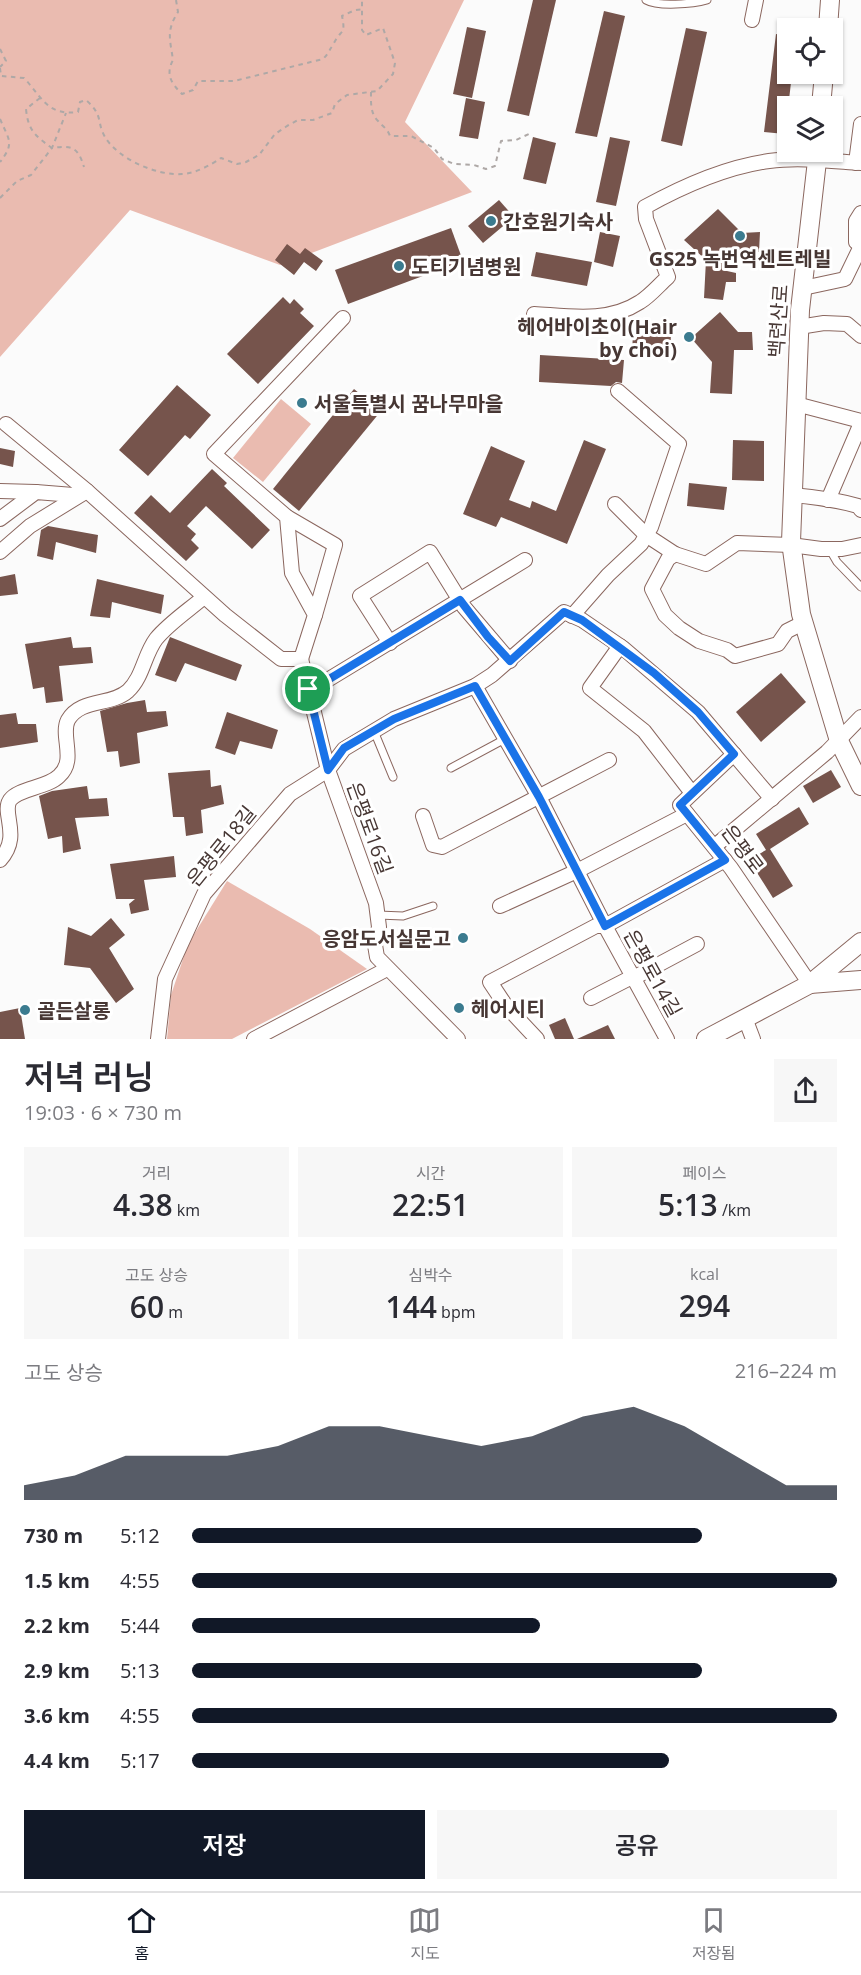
<!DOCTYPE html>
<html lang="ko">
<meta charset="utf-8">
<style>
body{margin:0;font-family:"Open Sans","Noto Sans KR",sans-serif;background:#f7f7f7;color:#2b2b33;height:100vh;display:flex;flex-direction:column;font-size:22px;white-space:nowrap}
*{box-sizing:border-box;margin:0}
p{font-size:20px;color:#7c7c81}
.icon{flex:none;width:33px;height:33px;fill:none;stroke:currentColor;stroke-width:2;stroke-linecap:round;stroke-linejoin:round}
.map{position:relative;height:1039px;overflow:hidden}
.drawer{display:flex;flex-direction:column;background:#fff;flex:1}
.drawer>*{flex:none}
.buttons{position:absolute;left:777px;top:18px;display:grid;gap:12px}
.buttons a{display:grid;place-items:center;width:66px;height:66px;border-radius:0px;background:#fff;box-shadow:0 2px 4px #0004;font-size:30px}
.pin{position:absolute;display:grid;place-items:center;width:51px;height:51px;color:#fff;margin:-26px;border:3px solid #fff;border-radius:50%;box-shadow:0 2px 6px #0007}
.round{display:grid;place-items:center;flex:none;width:63px;height:63px;border-radius:0px;background:#f7f7f7}
.summary{display:flex;align-items:center;justify-content:space-between;height:102px;padding:0 24px}
h1{font-size:33px;font-weight:600;line-height:45px}
.figures{display:grid;grid-template-columns:repeat(3,1fr);gap:9px;height:102px;padding:6px 24px}
.figures div{display:grid;align-content:center;border-radius:0px;background:#f7f7f7;text-align:center}
.figures b{font-size:30px;font-weight:600}
.figures small{font-size:16px;font-weight:400}
.figures p{font-size:16px}
.chart{height:168px;padding:12px 24px}
.chart p{display:flex;justify-content:space-between}
.chart svg{width:100%;height:108px;margin-top:6px;fill:#111827;opacity:.7}
.button{display:flex;gap:12px;margin-top:auto;padding:12px 24px}
.button a{flex:1;height:69px;border-radius:0px;background:#111827;color:#fff;font-size:24px;font-weight:600;line-height:69px;text-align:center}
.button a+a{background:#f7f7f7;color:#2b2b33}
ul{padding:0 24px;list-style:none;font-size:20px}
li{display:grid;grid-template-columns:96px 72px 1fr;align-items:center;height:45px}
li i{height:15px;border-radius:8px;background:#111827}
.tabs{display:flex;justify-content:space-around;align-items:center;height:84px;border-top:2px solid #e1e1e2;background:#fff;font-size:16px;color:#7c7c81}
.tabs a{display:grid;justify-items:center;gap:3px}
.tabs .current{color:#111827}
.map>svg:first-child{display:block}
.green{fill:#eabbb0}
.building{fill:#76544c}
.lines{fill:none;stroke-linecap:round;stroke-linejoin:round}
.service-casing{stroke:#8b675f;stroke-width:9}
.minor-casing{stroke:#8b675f;stroke-width:16}
.secondary-casing{stroke:#8b675f;stroke-width:20}
.path{stroke:#aea8a6;stroke-width:2;stroke-dasharray:4.5 4.5;stroke-linecap:butt}
.service{stroke:#fff;stroke-width:7}
.minor{stroke:#fff;stroke-width:14}
.secondary{stroke:#fff;stroke-width:18}
.route-casing{stroke:#fff;stroke-width:12}
.route{stroke:#1a73e8;stroke-width:8}
.poi-dot{fill:#3b7b8f;stroke:#fff;stroke-width:2}
.labels{text-anchor:middle;dominant-baseline:central;stroke-width:6;stroke-linejoin:round;paint-order:stroke}
.poi-label{font-size:20px;font-weight:bold;fill:#473734;stroke:#fff;text-anchor:start}
.street-label{font-size:20px;fill:#473734;stroke:#fff}
</style>
<div class="map">
<svg width="861" height="1039" viewBox="0 0 861 1039">
<rect width="100%" height="100%" fill="#fbfbfb"/>
<!-- green -->
<g class="green">
<path d="M 0,0 L 464,0 L 405,122 L 472,192 L 280,265 L 130,210 L 0,357 Z"/>
<path d="M 281,399 L 311,424 L 263,482 L 233,458 Z"/>
<path d="M 227,881 L 310,929 L 367,969 L 232,1039 L 167,1039 L 171,995 L 188,944 Z"/>
</g>
<!-- building -->
<g class="building">
<path d="M 533,0 L 556,0 L 529,116 L 507,111 Z"/>
<path d="M 604,11 L 625,16 L 597,137 L 575,133 Z"/>
<path d="M 467,27 L 486,31 L 472,98 L 453,94 Z"/>
<path d="M 686,28 L 707,32 L 682,146 L 661,141 Z"/>
<path d="M 776,34 L 788,36 L 788,74 L 792,74 L 785,134 L 764,132 Z"/>
<path d="M 466,98 L 485,102 L 478,139 L 459,136 Z"/>
<path d="M 533,137 L 556,143 L 546,184 L 523,179 Z"/>
<path d="M 610,137 L 630,141 L 616,206 L 596,202 Z"/>
<path d="M 499,200 L 514,217 L 483,243 L 468,226 Z"/>
<path d="M 718,209 L 742,233 L 760,232 L 759,252 L 726,250 L 727,271 L 736,273 L 736,282 L 726,282 L 723,300 L 704,298 L 706,260 L 684,240 Z"/>
<path d="M 451,228 L 463,261 L 348,304 L 335,270 Z"/>
<path d="M 600,232 L 620,236 L 613,267 L 594,262 Z"/>
<path d="M 287,244 L 300,254 L 305,248 L 323,261 L 316,271 L 304,262 L 294,275 L 275,260 Z"/>
<path d="M 536,252 L 592,262 L 587,286 L 531,276 Z"/>
<path d="M 283,297 L 290,304 L 294,299 L 304,309 L 300,313 L 314,326 L 258,384 L 227,354 Z"/>
<path d="M 720,312 L 738,332 L 752,332 L 753,350 L 734,350 L 732,394 L 710,393 L 712,362 L 691,338 Z"/>
<path d="M 633,332 L 671,333 L 670,355 L 632,354 Z"/>
<path d="M 540,355 L 624,360 L 622,383 L 616,382 L 611,386 L 539,382 Z"/>
<path d="M 177,385 L 211,415 L 190,439 L 185,435 L 148,476 L 119,450 Z"/>
<path d="M 354,389 L 381,411 L 299,511 L 273,489 Z"/>
<path d="M 584,440 L 606,449 L 567,544 L 501,517 L 496,527 L 463,514 L 491,446 L 525,461 L 509,500 L 530,508 L 532,501 L 556,511 Z"/>
<path d="M 733,440 L 764,441 L 764,481 L 732,480 Z"/>
<path d="M 0,448 L 15,451 L 13,467 L 0,464 Z"/>
<path d="M 212,469 L 227,483 L 224,486 L 270,530 L 252,549 L 206,506 L 187,526 L 196,534 L 191,540 L 199,548 L 186,561 L 134,513 L 151,495 L 170,513 Z"/>
<path d="M 689,483 L 727,487 L 724,510 L 687,506 Z"/>
<path d="M 48,526 L 98,535 L 96,553 L 56,542 L 53,560 L 37,556 L 41,530 Z"/>
<path d="M 15,574 L 18,594 L 0,596 L 0,577 Z"/>
<path d="M 97,579 L 164,595 L 161,614 L 112,602 L 110,618 L 90,616 Z"/>
<path d="M 71,637 L 73,648 L 91,647 L 93,663 L 59,666 L 63,701 L 46,703 L 44,687 L 33,689 L 25,644 Z"/>
<path d="M 170,637 L 242,665 L 236,681 L 185,663 L 176,682 L 155,675 Z"/>
<path d="M 781,673 L 806,702 L 761,742 L 736,712 Z"/>
<path d="M 145,700 L 147,712 L 166,711 L 168,726 L 137,733 L 140,763 L 120,767 L 118,751 L 107,752 L 100,711 L 127,703 Z"/>
<path d="M 227,712 L 278,730 L 272,749 L 240,741 L 235,755 L 215,748 Z"/>
<path d="M 16,713 L 18,724 L 36,724 L 38,742 L 0,748 L 0,715 Z"/>
<path d="M 210,770 L 211,787 L 221,785 L 224,804 L 201,810 L 203,833 L 186,836 L 184,817 L 173,817 L 168,773 Z"/>
<path d="M 831,770 L 841,787 L 813,803 L 803,786 Z"/>
<path d="M 87,786 L 89,799 L 107,798 L 109,816 L 75,818 L 81,849 L 63,853 L 62,836 L 48,839 L 39,796 L 52,791 Z"/>
<path d="M 799,807 L 809,824 L 770,849 L 793,886 L 773,898 L 749,860 L 766,850 L 756,834 Z"/>
<path d="M 174,856 L 176,877 L 144,880 L 149,910 L 131,914 L 129,904 L 135,899 L 116,899 L 110,864 Z"/>
<path d="M 111,918 L 125,935 L 109,948 L 134,989 L 116,1003 L 90,968 L 64,965 L 68,927 L 91,936 Z"/>
<path d="M 20,1008 L 25,1039 L 0,1039 L 0,1012 Z"/>
<path d="M 565,1018 L 574,1039 L 555,1039 L 549,1025 Z"/>
<path d="M 608,1025 L 615,1039 L 577,1039 Z"/>
</g>
<g class="lines">
<!-- service casing -->
<g class="service-casing">
<g id="service">
<path d="M 646,0 C 658,7 693,4 707,0"/>
<path d="M 830,550 L 837,562 L 861,587"/>
<path d="M 374,731 L 393,777"/>
<path d="M 451,768 L 505,739"/>
<path d="M 378,915 L 403,916 L 433,906"/>
</g>
</g>
<!-- minor casing -->
<g class="minor-casing">
<g id="minor">
<path d="M 752,20 L 756,0"/>
<path d="M 856,163 L 861,124"/>
<path d="M 861,213 L 856,221 L 856,242 L 861,245"/>
<path d="M 803,288 L 845,279 L 861,246"/>
<path d="M 534,314 C 569,316 608,323 640,302 C 650,296 659,285 668,277 L 646,219 L 645,207 C 683,186 725,167 769,161 C 799,157 831,161 861,163"/>
<path d="M 799,327 L 824,323 L 847,324 L 861,336"/>
<path d="M 796,404 L 861,421"/>
<path d="M 6,424 L 87,491 L 225,615 L 281,659 L 301,659 L 328,770 L 376,903 L 379,927 L 375,945 L 377,957 L 458,1039"/>
<path d="M 0,491 L 36,492"/>
<path d="M 792,495 C 815,497 837,500 858,506 L 861,510"/>
<path d="M 828,500 L 861,423"/>
<path d="M 615,504 L 646,535 L 675,554 L 706,564 L 737,543 L 791,545 L 821,549 L 842,549 L 861,545"/>
<path d="M 287,517 L 335,545 L 315,615"/>
<path d="M 0,519 L 36,492 L 73,495 L 83,492"/>
<path d="M 0,552 L 30,526 L 87,491"/>
<path d="M 675,554 L 668,559 L 652,589 L 665,615 L 679,628 L 699,641 L 727,650 L 735,656 L 778,644 L 787,631 L 803,623"/>
<path d="M 572,616 L 608,575 L 641,544 L 651,527 L 679,444 L 618,391"/>
<path d="M 390,643 L 360,596 L 430,552 L 464,607 L 510,661"/>
<path d="M 620,646 L 590,688 L 644,731 L 692,793"/>
<path d="M 301,659 L 315,615 L 292,573 L 287,517 L 214,454 L 343,318"/>
<path d="M 475,686 L 539,797 L 605,926 L 667,1039"/>
<path d="M 308,689 L 316,687 L 525,560"/>
<path d="M 734,754 L 680,805 L 731,868 L 810,984"/>
<path d="M 423,816 L 433,845 L 442,847 L 609,760"/>
<path d="M 715,846 L 827,752 L 861,717"/>
<path d="M 0,860 C 22,836 1,813 10,800 C 19,788 47,788 59,776 C 77,760 60,736 68,720 C 81,698 111,706 128,691 C 143,677 144,655 156,639 C 169,623 189,610 204,597"/>
<path d="M 500,906 L 577,871 L 687,814"/>
<path d="M 591,998 L 632,977 L 639,975 L 697,944"/>
<path d="M 745,1018 L 753,1039"/>
<path d="M 158,1039 L 165,979 L 204,894 L 290,794 L 328,770 L 344,749 L 394,719 L 475,686 L 492,675 L 564,612 L 582,620 L 623,648 L 698,712 L 772,799"/>
<path d="M 254,1039 L 387,969"/>
<path d="M 537,1039 L 506,1006 L 490,982 L 596,926 L 605,926 L 725,860"/>
</g>
</g>
<!-- secondary casing -->
<g class="secondary-casing">
<g id="secondary">
<path d="M 828,28 L 830,0"/>
<path d="M 821,106 L 824,74"/>
<path d="M 818,152 L 800,310 L 791,542 L 801,614 L 839,741 L 861,786"/>
<path d="M 810,984 L 861,980"/>
<path d="M 706,1039 L 810,984 L 861,942"/>
</g>
</g>
<!-- path -->
<g class="path">
<path d="M 176,0 L 178,12 C 166,31 170,39 173,60 C 165,75 172,84 182,94 L 193,90 L 198,81 L 234,81 L 323,59 C 329,53 330,49 334,43 C 341,29 346,35 342,16 L 355,10 L 364,9"/>
<path d="M 0,49 L 6,61 L 0,67"/>
<path d="M 0,68 L 1,76 L 24,78 C 42,97 47,116 78,112 L 80,102 L 86,100 C 104,116 96,121 105,137 C 118,159 157,176 182,174 C 194,174 211,165 221,158 L 237,164 L 246,162 L 259,155 L 275,134 L 287,126 L 298,120 L 313,120 L 332,113 L 335,104 L 347,95 L 377,91 L 393,74 L 395,63 L 383,28 L 366,35 L 362,30 L 362,0"/>
<path d="M 371,92 C 371,102 370,113 378,121 C 383,127 387,128 390,136 L 411,136 L 434,148 L 442,159 L 454,164 L 474,165 L 486,169 L 495,166 L 501,141 L 516,140 L 531,133"/>
<path d="M 40,98 L 26,109 C 28,130 35,136 52,148 C 72,145 78,147 84,167"/>
<path d="M 0,119 C 9,140 15,143 0,162"/>
<path d="M 0,198 L 17,181 L 31,175 L 52,148 L 66,113"/>
</g>
<!-- service -->
<use href="#service" class="service"/>
<!-- minor -->
<use href="#minor" class="minor"/>
<!-- secondary -->
<use href="#secondary" class="secondary"/>
</g>
<g class="lines">
<!-- route casing -->
<g class="route-casing">
<path id="route" d="M 460,600 L 488,637 L 510,661 L 564,612 L 582,620 L 654,673 L 698,712 L 734,754 L 680,805 L 725,860 L 605,926 L 539,797 L 475,686 L 394,719 L 344,748 L 328,770 L 308,689 L 316,687 Z"/>
</g>
<!-- route -->
<use href="#route" class="route"/>
</g>
<!-- markers -->
<g class="poi-dot">
<circle cx="491" cy="221" r="6"/>
<circle cx="740" cy="236" r="6"/>
<circle cx="399" cy="266" r="6"/>
<circle cx="689" cy="337" r="6"/>
<circle cx="302" cy="403" r="6"/>
<circle cx="463" cy="938" r="6"/>
<circle cx="459" cy="1008" r="6"/>
<circle cx="25" cy="1010" r="6"/>
</g>
<g class="labels">
<!-- poi labels -->
<g class="poi-label">
<text x="503" y="221">간호원기숙사</text>
<text x="740" y="258" text-anchor="middle">GS25 녹번역센트레빌</text>
<text x="411" y="266">도티기념병원</text>
<text x="677" y="326" text-anchor="end">헤어바이초이(Hair<tspan x="677" dy="23">by choi)</tspan></text>
<text x="314" y="403">서울특별시 꿈나무마을</text>
<text x="451" y="938" text-anchor="end">응암도서실문고</text>
<text x="471" y="1008">헤어시티</text>
<text x="37" y="1010">골든살롱</text>
</g>
<!-- street labels -->
<g class="street-label">
<text transform="translate(778 321) rotate(-86)">백련산로</text>
<text transform="translate(370 828) rotate(70)">은평로16길</text>
<text transform="translate(221 846) rotate(-51)">은평로18길</text>
<text transform="translate(743 849) rotate(53)">은평로</text>
<text transform="translate(653 973) rotate(61)">은평로14길</text>
</g>
</g>
</svg>
<div class="buttons">
<a><svg class="icon" aria-label="locate" viewBox="0 0 24 24"><circle cx="12" cy="12" r="6"/><path d="M12 2v4M12 18v4M2 12h4M18 12h4"/></svg></a>
<a><svg class="icon" aria-label="layers" viewBox="0 0 24 24"><path d="M12 4l9 5-9 5-9-5zM3 14l9 5 9-5"/></svg></a>
</div>
<div class="pin" style="left:308px;top:689px;background:#1e9e55"><svg class="icon" aria-label="arrive" viewBox="0 0 24 24"><path d="M6 21V4h12l-3 4 3 4H6"/></svg></div>
</div>
<section class="drawer">
<div class="summary"><div><h1>저녁 러닝</h1><p>19:03 · 6 × 730 m</p></div><a class="round"><svg class="icon" aria-label="share" viewBox="0 0 24 24"><path d="M12 15V3M7 8l5-5 5 5M5 13v7h14v-7"/></svg></a></div>
<div class="figures">
<div><p>거리</p><b>4.38<small> km</small></b></div>
<div><p>시간</p><b>22:51</b></div>
<div><p>페이스</p><b>5:13<small> /km</small></b></div>
</div>
<div class="figures">
<div><p>고도 상승</p><b>60<small> m</small></b></div>
<div><p>심박수</p><b>144<small> bpm</small></b></div>
<div><p>kcal</p><b>294</b></div>
</div>
<div class="chart"><p><span>고도 상승</span>216–224 m</p>
<svg viewBox="0 0 160 44" preserveAspectRatio="none"><path d="M0 44V38L10 34L20 26L30 26L40 26L50 22L60 14L70 14L80 18L90 22L100 18L110 10L120 6L130 14L140 26L150 38L160 38V44z"/></svg>
</div>
<ul>
<li><b>730 m</b>5:12<i style="width:79%"></i></li>
<li><b>1.5 km</b>4:55<i style="width:100%"></i></li>
<li><b>2.2 km</b>5:44<i style="width:54%"></i></li>
<li><b>2.9 km</b>5:13<i style="width:79%"></i></li>
<li><b>3.6 km</b>4:55<i style="width:100%"></i></li>
<li><b>4.4 km</b>5:17<i style="width:74%"></i></li>
</ul>
<div class="button"><a>저장</a><a>공유</a></div>
</section>
<nav class="tabs">
<a class="current"><svg class="icon" aria-label="home" viewBox="0 0 24 24"><path d="M3 11l9-7 9 7M6 9v11h12V9"/></svg>홈</a>
<a><svg class="icon" aria-label="map" viewBox="0 0 24 24"><path d="M3 6l6-2 6 2 6-2v14l-6 2-6-2-6 2zM9 4v14M15 6v14"/></svg>지도</a>
<a><svg class="icon" aria-label="saved" viewBox="0 0 24 24"><path d="M7 4h10v16l-5-4-5 4z"/></svg>저장됨</a>
</nav>
